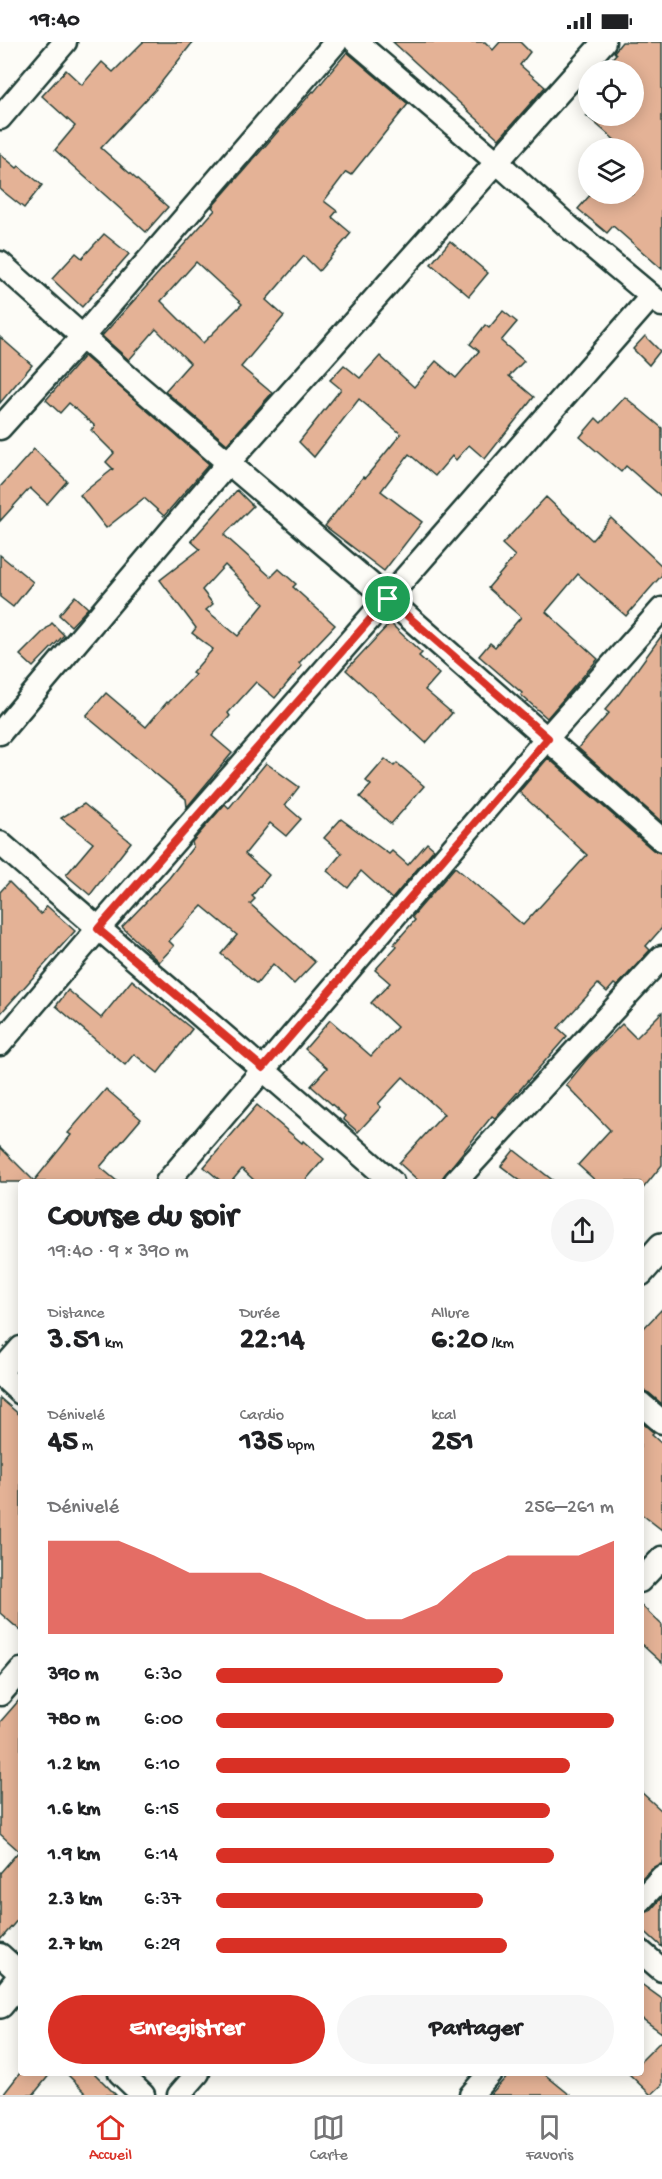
<!DOCTYPE html>
<html lang="fr">
<meta charset="utf-8">
<style>
body{margin:0;font-family:"Gochi Hand",sans-serif;background:#f6f6f6;color:#202124;height:100vh;display:flex;flex-direction:column;font-size:22px;white-space:nowrap}
*{box-sizing:border-box;margin:0}
p{font-size:20px;color:#757577}
.icon{flex:none;width:33px;height:33px;fill:none;stroke:currentColor;stroke-width:2;stroke-linecap:round;stroke-linejoin:round}
.map{position:relative;flex:1;overflow:hidden}
.side{position:absolute;left:18px;top:1137px;width:626px;height:897px;display:flex;flex-direction:column;background:#fff;border-radius:6px;box-shadow:0 3px 15px #0003}
.side>*{flex:none}
.tools{position:absolute;left:578px;top:18px;display:grid;gap:12px}
.tools a{display:grid;place-items:center;width:66px;height:66px;border-radius:50%;background:#fff;box-shadow:0 3px 15px #0003;font-size:30px}
.pin{position:absolute;display:grid;place-items:center;width:51px;height:51px;color:#fff;margin:-26px;border:3px solid #fff;border-radius:50%;box-shadow:0 2px 6px #0007}
.round{display:grid;place-items:center;flex:none;width:63px;height:63px;border-radius:32px;background:#f6f6f6}
.overview{display:flex;align-items:center;justify-content:space-between;height:102px;padding:0 30px}
h1{font-size:33px;font-weight:700;line-height:45px}
.stats{display:grid;grid-template-columns:repeat(3,1fr);gap:9px;height:102px;padding:6px 30px}
.stats div{display:grid;align-content:center}
.stats b{font-size:30px;font-weight:700}
.stats small{font-size:16px;font-weight:400}
.stats p{font-size:16px}
.chart{height:168px;padding:12px 30px}
.chart p{display:flex;justify-content:space-between}
.chart svg{width:100%;height:108px;margin-top:6px;fill:#d93025;opacity:.7}
.primary-button{display:flex;gap:12px;margin-top:auto;padding:12px 30px}
.primary-button a{flex:1;height:69px;border-radius:36px;background:#d93025;color:#fff;font-size:24px;font-weight:700;line-height:69px;text-align:center}
.primary-button a+a{background:#f6f6f6;color:#202124}
ul{padding:0 30px;list-style:none;font-size:20px}
li{display:grid;grid-template-columns:96px 72px 1fr;align-items:center;height:45px}
li i{height:15px;border-radius:8px;background:#d93025}
.status{display:flex;justify-content:space-between;align-items:center;height:42px;padding:0 30px;background:#fff;direction:ltr}
.status svg{height:16px;fill:currentColor}
.tabs{display:flex;justify-content:space-around;align-items:center;height:84px;border-top:2px solid #e0e0e0;background:#fff;font-size:16px;color:#757577}
.tabs a{display:grid;justify-items:center;gap:3px}
.tabs .active{color:#d93025}
.map>svg:first-child{display:block}
.building{fill:#e4b296;stroke:#1f3d34;stroke-width:1.5;fill-rule:evenodd}
.lines{fill:none;stroke-linecap:round;stroke-linejoin:round}
.minor-casing{stroke:#1f3d34;stroke-width:27}
.tertiary-casing{stroke:#1f3d34;stroke-width:32}
.minor{stroke:#fdfcf7;stroke-width:22}
.tertiary{stroke:#fdfcf7;stroke-width:27}
.route-casing{stroke:#fff;stroke-width:12}
.route{stroke:#d93025;stroke-width:8}
</style>
<div class="status"><b>19:40</b><svg viewBox="0 0 49 12"><path d="M0 12V9h3v3zM5 12V6h3v6zM10 12V3h3v9zM15 12V0h3v12zM26 1h20v11H26zM47 4h2v5h-2z"/></svg></div>
<div class="map">
<svg width="662" height="2053" viewBox="0 0 662 2053">
<rect width="100%" height="100%" fill="#fdfcf7"/>
<filter id="ink" filterUnits="userSpaceOnUse"><feTurbulence type="fractalNoise" baseFrequency=".0167" numOctaves="2"/><feDisplacementMap in="SourceGraphic" scale="12" xChannelSelector="R" yChannelSelector="G"/><feConvolveMatrix kernelMatrix="1 2 1 2 8 2 1 2 1" color-interpolation-filters="sRGB"/></filter>
<g filter="url(#ink)">
<!-- building -->
<g class="building">
<path d="M 143,0 L 193,0 L 156,47 L 101,106 L 168,165 L 146,190 L 55,108 L 75,84 L 42,54 L 66,28 L 82,43 L 102,20 L 113,30 Z"/>
<path d="M 393,0 L 485,0 L 493,8 L 500,0 L 520,0 L 530,10 L 520,23 L 545,45 L 499,97 Z"/>
<path d="M 622,0 L 662,0 L 662,227 L 613,184 L 607,191 L 578,167 L 591,152 L 633,152 L 633,106 L 624,106 L 587,74 L 633,74 L 633,28 L 602,28 L 616,12 L 614,10 Z"/>
<path d="M 347,10 L 408,62 L 351,133 L 346,130 L 324,159 L 337,169 L 332,175 L 351,191 L 319,229 L 304,214 L 266,258 L 284,274 L 241,325 L 272,351 L 227,402 L 165,349 L 190,321 L 156,287 L 129,318 L 102,294 L 215,168 L 212,165 L 313,49 L 314,50 ZM 196,220 L 242,262 L 203,301 L 161,259 Z"/>
<path d="M 0,112 L 17,126 L 19,124 L 42,143 L 24,166 L 0,147 Z"/>
<path d="M 104,192 L 129,212 L 82,265 L 52,237 L 76,211 L 82,216 Z"/>
<path d="M 450,199 L 488,231 L 469,254 L 431,222 Z"/>
<path d="M 503,269 L 517,280 L 501,299 L 524,319 L 509,334 L 534,355 L 485,417 L 469,403 L 456,418 L 452,414 L 435,434 L 409,412 L 381,449 L 422,480 L 384,529 L 325,484 L 363,435 L 365,436 L 401,392 L 359,357 L 314,415 L 299,400 L 341,347 L 330,338 L 344,323 L 360,336 L 380,314 L 414,345 L 436,319 L 456,336 L 479,309 L 470,302 L 485,283 L 489,286 Z"/>
<path d="M 645,294 L 660,309 L 649,323 L 633,307 Z"/>
<path d="M 0,295 L 32,323 L 0,361 Z"/>
<path d="M 84,314 L 209,422 L 164,474 L 144,456 L 106,486 L 80,453 L 113,427 L 106,420 L 114,411 L 91,388 L 95,384 L 69,361 L 60,371 L 46,358 Z"/>
<path d="M 625,355 L 662,386 L 662,455 L 626,424 L 621,430 L 580,395 L 596,376 L 601,381 Z"/>
<path d="M 34,407 L 67,439 L 47,462 L 30,446 L 0,479 L 0,445 Z"/>
<path d="M 237,448 L 253,464 L 224,493 L 271,535 L 279,527 L 296,542 L 293,545 L 335,583 L 299,621 L 302,624 L 275,656 L 256,640 L 228,671 L 230,674 L 212,694 L 232,711 L 187,765 L 186,757 L 86,674 L 106,651 L 146,685 L 167,660 L 168,661 L 195,633 L 192,631 L 213,607 L 192,591 L 196,586 L 160,538 L 200,507 L 191,499 ZM 225,523 L 264,562 L 238,594 L 206,568 L 213,562 L 202,548 Z"/>
<path d="M 546,455 L 592,498 L 611,476 L 662,524 L 662,533 L 626,574 L 578,532 L 546,570 L 598,617 L 547,676 L 521,653 L 522,651 L 479,614 L 490,601 L 495,605 L 521,575 L 488,546 L 515,514 L 502,502 Z"/>
<path d="M 0,513 L 33,540 L 13,565 L 0,555 Z"/>
<path d="M 75,554 L 88,566 L 71,584 L 59,573 Z"/>
<path d="M 52,581 L 64,593 L 33,625 L 20,613 Z"/>
<path d="M 390,581 L 422,611 L 419,614 L 439,632 L 425,648 L 452,671 L 426,701 L 346,628 Z"/>
<path d="M 662,593 L 662,780 L 578,706 L 609,671 L 605,668 L 619,652 Z"/>
<path d="M 548,716 L 653,808 L 662,811 L 662,886 L 646,904 L 650,908 L 617,944 L 614,942 L 607,950 L 598,942 L 558,986 L 567,994 L 495,1076 L 492,1074 L 439,1140 L 420,1140 L 399,1121 L 444,1072 L 403,1035 L 378,1062 L 381,1065 L 358,1090 L 343,1077 L 345,1074 L 311,1044 L 327,1026 L 305,1007 L 330,978 L 371,1014 L 397,985 L 371,961 L 390,941 L 375,928 L 397,904 L 394,902 L 415,878 L 412,875 L 455,825 L 523,883 L 587,813 L 519,750 Z"/>
<path d="M 385,717 L 394,724 L 397,721 L 424,744 L 391,782 L 360,755 L 371,743 L 366,739 Z"/>
<path d="M 266,721 L 299,745 L 285,763 L 301,777 L 286,794 L 270,781 L 245,812 L 269,833 L 252,854 L 255,857 L 250,862 L 315,920 L 294,942 L 273,922 L 257,942 L 221,912 L 237,893 L 202,864 L 169,899 L 174,904 L 159,920 L 122,885 L 169,836 L 193,805 L 192,800 L 225,762 L 229,766 Z"/>
<path d="M 84,762 L 131,800 L 90,853 L 66,833 L 93,801 L 61,776 Z"/>
<path d="M 341,777 L 389,812 L 392,809 L 408,823 L 427,801 L 434,807 L 392,857 L 361,829 L 348,846 L 327,829 L 342,811 L 324,796 Z"/>
<path d="M 9,840 L 41,872 L 47,864 L 75,889 L 0,972 L 0,850 Z"/>
<path d="M 132,938 L 192,987 L 158,1031 L 134,1012 L 125,1023 L 56,964 L 68,948 L 101,976 Z"/>
<path d="M 662,970 L 662,1123 L 641,1149 L 640,1140 L 597,1140 L 578,1123 L 610,1088 L 566,1043 L 588,1016 L 622,982 L 636,996 Z"/>
<path d="M 106,1047 L 141,1077 L 100,1125 L 118,1140 L 0,1140 L 0,1105 L 34,1139 L 71,1093 L 68,1091 Z"/>
<path d="M 257,1063 L 302,1101 L 303,1099 L 324,1117 L 304,1140 L 256,1140 L 242,1127 L 231,1140 L 222,1140 L 204,1125 Z"/>
<path d="M 514,1108 L 555,1140 L 522,1140 L 501,1124 Z"/>
<path d="M 662,1267 L 662,1362 L 649,1351 L 640,1348 L 640,1290 Z"/>
<path d="M 0,1356 L 21,1374 L 21,1589 L 0,1571 Z"/>
<path d="M 640,1379 L 654,1391 L 652,1393 L 662,1402 L 662,1488 L 640,1471 Z"/>
<path d="M 640,1562 L 662,1583 L 662,1621 L 640,1601 Z"/>
<path d="M 21,1656 L 21,1874 L 0,1898 L 0,1831 L 19,1809 L 0,1792 L 0,1680 Z"/>
<path d="M 640,1749 L 662,1769 L 662,1822 L 652,1826 L 640,1838 Z"/>
<path d="M 662,1855 L 662,1905 L 640,1885 L 640,1872 L 650,1869 Z"/>
<path d="M 640,1941 L 662,1957 L 662,1991 L 640,1975 Z"/>
<path d="M 662,1998 L 662,2043 L 651,2053 L 628,2031 L 640,2031 L 640,2020 Z"/>
<path d="M 20,2031 L 51,2031 L 33,2053 L 3,2053 Z"/>
<path d="M 66,2031 L 94,2031 L 116,2053 L 88,2053 Z"/>
<path d="M 510,2031 L 543,2031 L 570,2053 L 490,2053 Z"/>
</g>
<g class="lines">
<!-- minor casing -->
<g class="minor-casing">
<g id="minor">
<path d="M 356,0 L 498,121 L 569,185 L 662,263"/>
<path d="M 0,76 L 65,0"/>
<path d="M 0,221 L 129,336 L 388,557 L 662,798"/>
<path d="M 0,386 L 83,294 L 336,0"/>
<path d="M 0,691 L 228,421 L 604,0"/>
<path d="M 0,801 C 130,914 262,1025 392,1140"/>
<path d="M 0,1002 L 98,887 L 651,255"/>
<path d="M 167,1140 L 547,696 L 662,567"/>
<path d="M 455,1140 L 662,915"/>
<path d="M 0,1330 L 21,1306"/>
<path d="M 0,1332 L 21,1351"/>
<path d="M 640,1361 L 662,1380"/>
<path d="M 640,1539 L 662,1516"/>
<path d="M 0,1652 L 21,1628"/>
<path d="M 640,1859 L 662,1835"/>
<path d="M 640,1909 L 662,1928"/>
<path d="M 0,1913 L 21,1932"/>
<path d="M 120,2031 L 143,2053"/>
<path d="M 179,2053 L 198,2031"/>
<path d="M 471,2053 L 490,2031"/>
</g>
</g>
<!-- tertiary casing -->
<g class="tertiary-casing">
<g id="tertiary">
<path d="M 640,1230 L 662,1205"/>
<path d="M 0,1962 L 21,1936"/>
</g>
</g>
<!-- minor -->
<use href="#minor" class="minor"/>
<!-- tertiary -->
<use href="#tertiary" class="tertiary"/>
</g>
</g>
<g class="lines" filter="url(#ink)">
<!-- route casing -->
<g class="route-casing">
<path id="route" d="M 388,557 L 548,696 L 263,1026 L 98,887 Z"/>
</g>
<!-- route -->
<use href="#route" class="route"/>
</g>
</svg>
<div class="tools">
<a><svg class="icon" aria-label="locate" viewBox="0 0 24 24"><circle cx="12" cy="12" r="6"/><path d="M12 2v4M12 18v4M2 12h4M18 12h4"/></svg></a>
<a><svg class="icon" aria-label="layers" viewBox="0 0 24 24"><path d="M12 4l9 5-9 5-9-5zM3 14l9 5 9-5"/></svg></a>
</div>
<div class="pin" style="left:388px;top:557px;background:#1e9e55"><svg class="icon" aria-label="arrive" viewBox="0 0 24 24"><path d="M6 21V4h12l-3 4 3 4H6"/></svg></div>
<section class="side">
<div class="overview"><div><h1>Course du soir</h1><p>19:40 · 9 × 390 m</p></div><a class="round"><svg class="icon" aria-label="share" viewBox="0 0 24 24"><path d="M12 15V3M7 8l5-5 5 5M5 13v7h14v-7"/></svg></a></div>
<div class="stats">
<div><p>Distance</p><b>3.51<small> km</small></b></div>
<div><p>Durée</p><b>22:14</b></div>
<div><p>Allure</p><b>6:20<small> /km</small></b></div>
</div>
<div class="stats">
<div><p>Dénivelé</p><b>45<small> m</small></b></div>
<div><p>Cardio</p><b>135<small> bpm</small></b></div>
<div><p>kcal</p><b>251</b></div>
</div>
<div class="chart"><p><span>Dénivelé</span>256–261 m</p>
<svg viewBox="0 0 160 44" preserveAspectRatio="none"><path d="M0 44V6L10 6L20 6L30 12L40 19L50 19L60 19L70 25L80 32L90 38L100 38L110 32L120 19L130 12L140 12L150 12L160 6V44z"/></svg>
</div>
<ul>
<li><b>390 m</b>6:30<i style="width:72%"></i></li>
<li><b>780 m</b>6:00<i style="width:100%"></i></li>
<li><b>1.2 km</b>6:10<i style="width:89%"></i></li>
<li><b>1.6 km</b>6:15<i style="width:84%"></i></li>
<li><b>1.9 km</b>6:14<i style="width:85%"></i></li>
<li><b>2.3 km</b>6:37<i style="width:67%"></i></li>
<li><b>2.7 km</b>6:29<i style="width:73%"></i></li>
</ul>
<div class="primary-button"><a>Enregistrer</a><a>Partager</a></div>
</section>
</div>
<nav class="tabs">
<a class="active"><svg class="icon" aria-label="home" viewBox="0 0 24 24"><path d="M3 11l9-7 9 7M6 9v11h12V9"/></svg>Accueil</a>
<a><svg class="icon" aria-label="map" viewBox="0 0 24 24"><path d="M3 6l6-2 6 2 6-2v14l-6 2-6-2-6 2zM9 4v14M15 6v14"/></svg>Carte</a>
<a><svg class="icon" aria-label="saved" viewBox="0 0 24 24"><path d="M7 4h10v16l-5-4-5 4z"/></svg>Favoris</a>
</nav>
